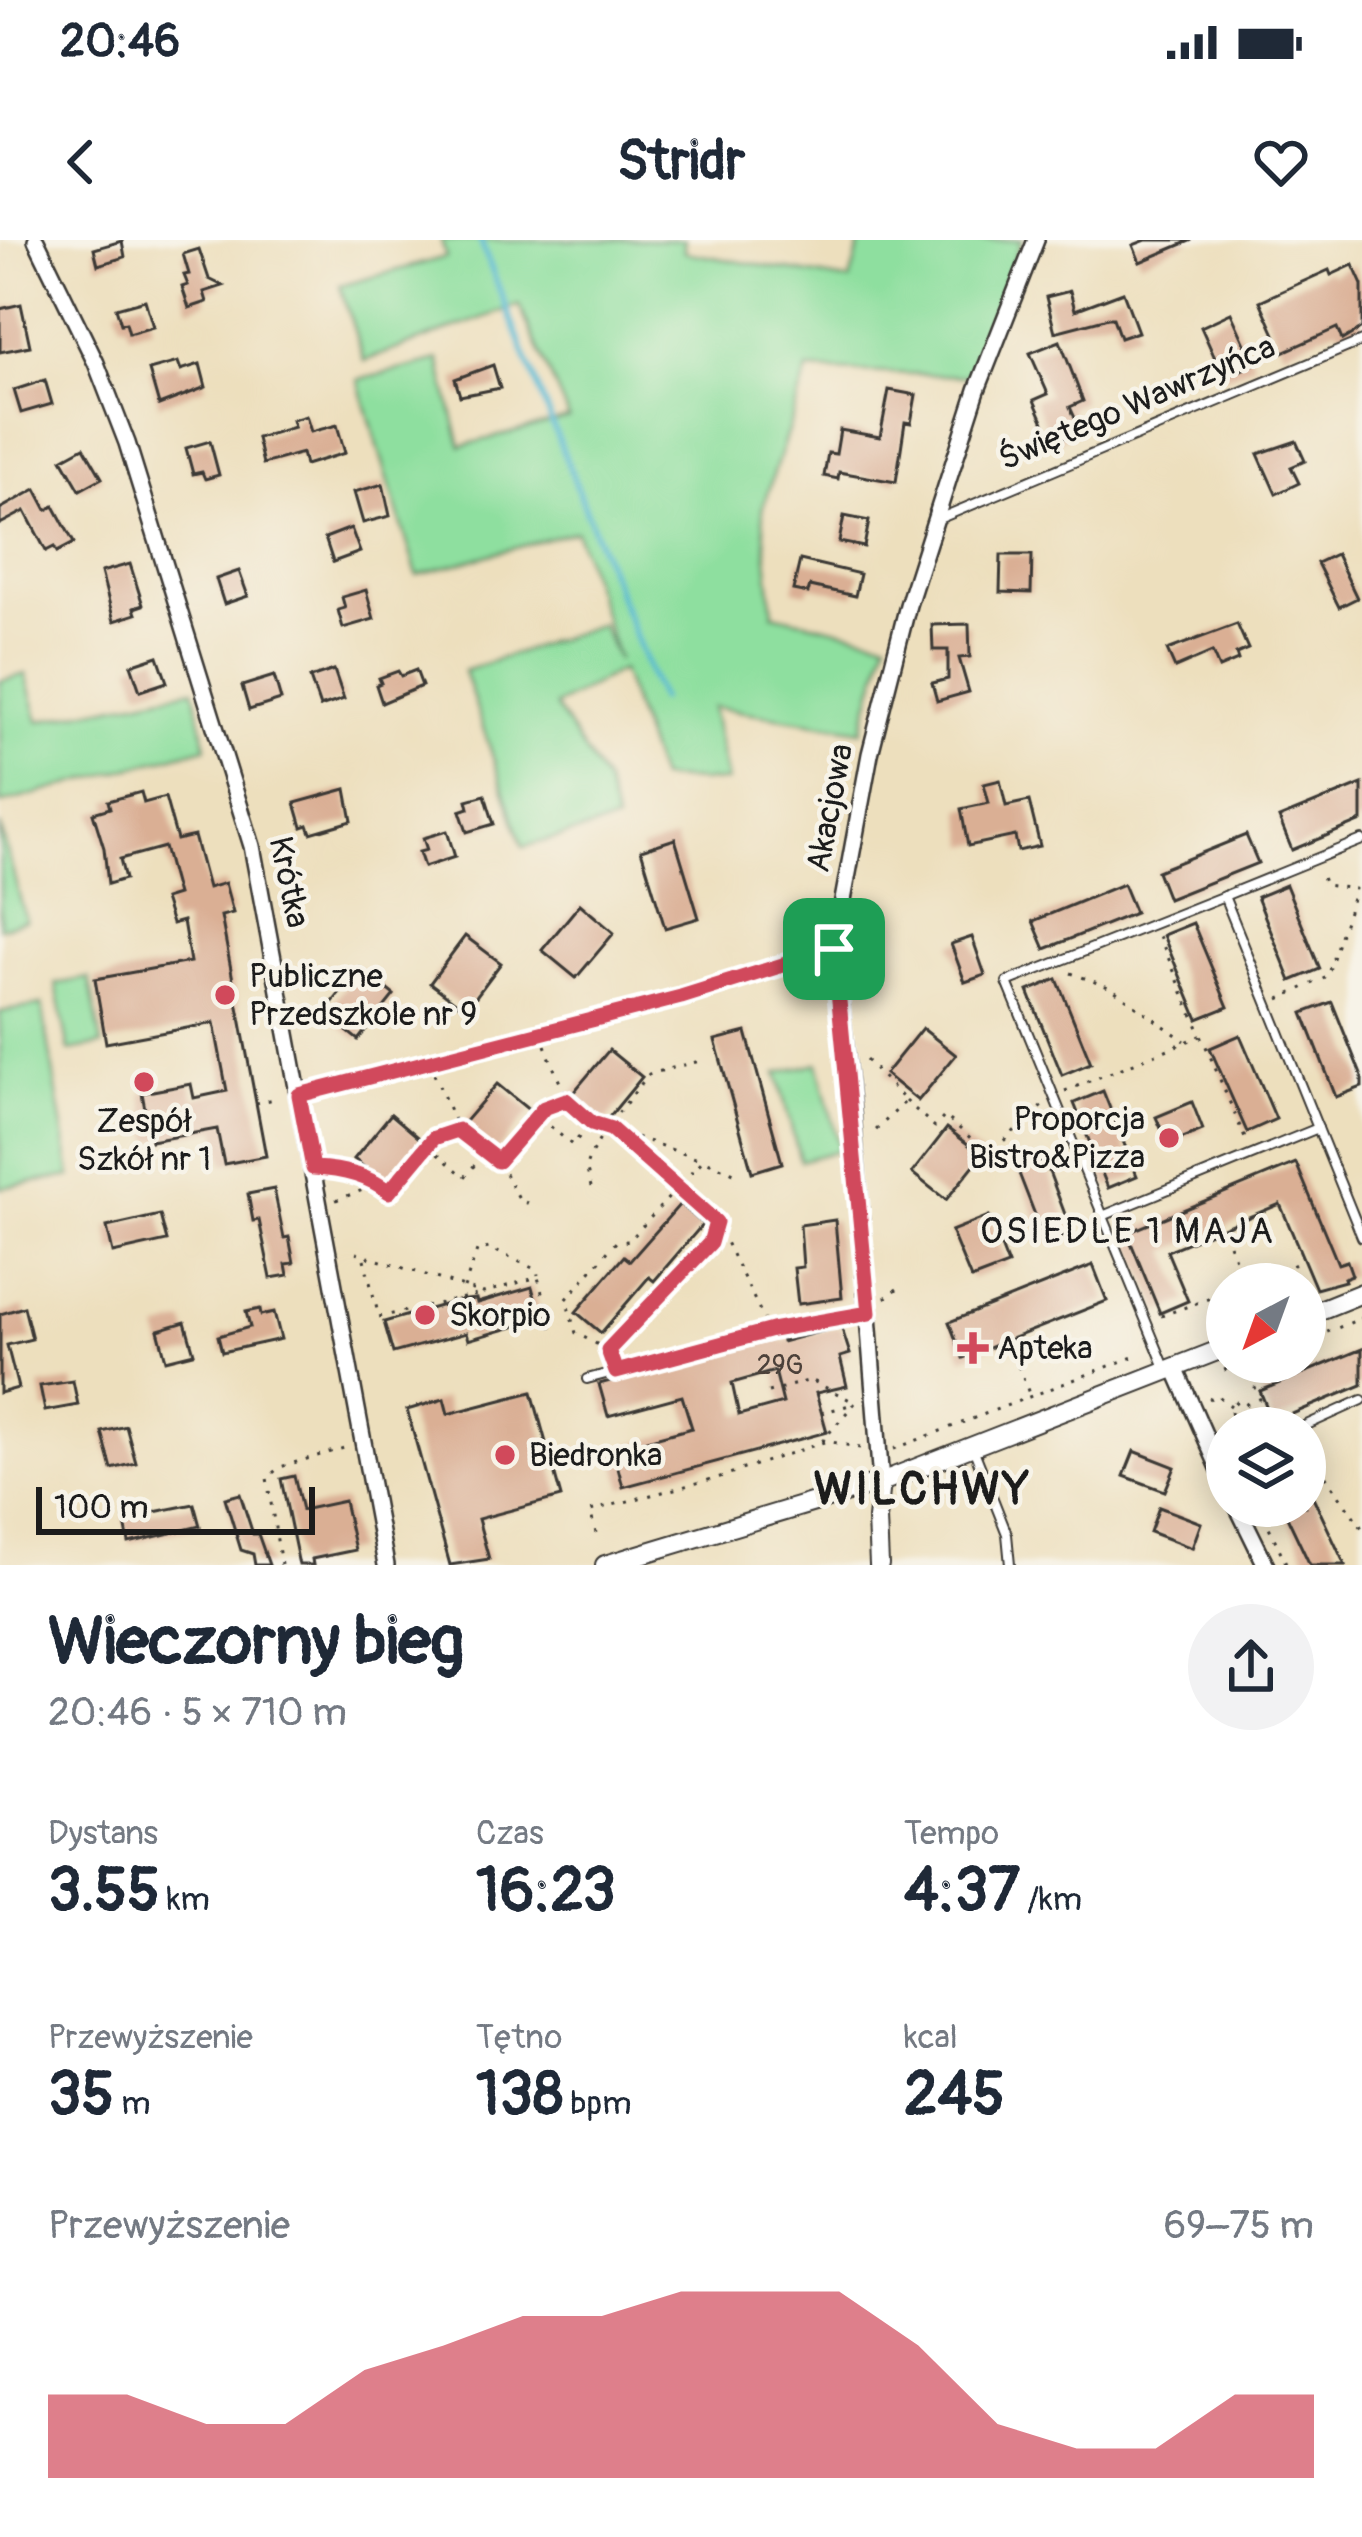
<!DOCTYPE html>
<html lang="pl">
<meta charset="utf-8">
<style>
body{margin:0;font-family:Pangolin,sans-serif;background:#f2f2f3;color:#1f2937;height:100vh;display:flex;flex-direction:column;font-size:45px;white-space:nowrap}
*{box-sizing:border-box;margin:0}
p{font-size:39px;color:#747a83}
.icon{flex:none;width:66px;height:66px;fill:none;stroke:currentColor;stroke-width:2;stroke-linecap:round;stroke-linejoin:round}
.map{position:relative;height:1325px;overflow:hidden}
.panel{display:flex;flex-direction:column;background:#fff;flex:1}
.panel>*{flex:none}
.needle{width:78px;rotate:221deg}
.controls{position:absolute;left:1206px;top:1023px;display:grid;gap:24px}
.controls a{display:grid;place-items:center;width:120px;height:120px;border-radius:50%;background:#fff;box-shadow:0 6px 30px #0003;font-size:60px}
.scale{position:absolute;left:36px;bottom:30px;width:279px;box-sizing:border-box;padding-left:12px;border:6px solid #1c1c1c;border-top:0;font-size:33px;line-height:42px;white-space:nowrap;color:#1c1c1c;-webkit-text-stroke:9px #f7f3e8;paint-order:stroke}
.pin{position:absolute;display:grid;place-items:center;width:102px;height:102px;color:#fff;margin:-51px;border-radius:24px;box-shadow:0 6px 18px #0006}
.round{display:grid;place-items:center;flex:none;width:126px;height:126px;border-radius:63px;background:#f2f2f3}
.summary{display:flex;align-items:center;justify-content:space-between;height:204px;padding:0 48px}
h1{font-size:66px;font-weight:700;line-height:90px}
.figures{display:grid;grid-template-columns:repeat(3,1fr);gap:18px;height:204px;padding:12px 48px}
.figures div{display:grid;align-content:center}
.figures b{font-size:60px;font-weight:700}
.figures small{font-size:33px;font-weight:400}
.figures p{font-size:33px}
.chart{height:336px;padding:24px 48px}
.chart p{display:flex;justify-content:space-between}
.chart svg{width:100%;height:216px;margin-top:12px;fill:#d1495b;opacity:.7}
.status{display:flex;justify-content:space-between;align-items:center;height:84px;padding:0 60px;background:#fff;direction:ltr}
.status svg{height:33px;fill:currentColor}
header{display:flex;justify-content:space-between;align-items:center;height:156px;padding:0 48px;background:#fff;font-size:54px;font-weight:700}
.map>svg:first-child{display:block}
.green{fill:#8edf9f;stroke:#557e5e;stroke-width:3}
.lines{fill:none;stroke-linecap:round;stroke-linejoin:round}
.stream{stroke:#53b8d2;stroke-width:6}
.building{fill:#daaf94;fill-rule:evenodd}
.service-casing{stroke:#3b3934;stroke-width:12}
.minor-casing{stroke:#3b3934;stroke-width:20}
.tertiary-casing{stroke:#3b3934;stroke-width:22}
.path{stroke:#3b3934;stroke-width:3;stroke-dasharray:3 9;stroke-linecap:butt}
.service{stroke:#fff;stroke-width:8}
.minor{stroke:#fff;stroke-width:15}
.tertiary{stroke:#fff;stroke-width:18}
.route-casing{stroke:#fff;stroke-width:24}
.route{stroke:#d1495b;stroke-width:15}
.poi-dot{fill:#d1495b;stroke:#f7f3e8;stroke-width:4.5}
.labels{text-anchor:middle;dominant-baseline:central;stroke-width:9;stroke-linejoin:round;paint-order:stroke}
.number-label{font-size:27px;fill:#4c413a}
.street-label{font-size:33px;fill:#1c1c1c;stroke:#f7f3e8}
.poi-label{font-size:33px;fill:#1c1c1c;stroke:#f7f3e8;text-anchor:start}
.neighbourhood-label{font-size:36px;letter-spacing:3px;fill:#1c1c1c;stroke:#f7f3e8}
.district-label{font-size:45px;font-weight:bold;letter-spacing:3px;fill:#1c1c1c;stroke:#f7f3e8}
</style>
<div class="status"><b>20:46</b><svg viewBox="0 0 49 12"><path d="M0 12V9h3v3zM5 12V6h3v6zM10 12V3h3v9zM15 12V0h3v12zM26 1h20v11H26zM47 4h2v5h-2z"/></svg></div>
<header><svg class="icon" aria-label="back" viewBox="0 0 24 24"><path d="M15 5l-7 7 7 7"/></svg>Stridr<svg class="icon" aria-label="heart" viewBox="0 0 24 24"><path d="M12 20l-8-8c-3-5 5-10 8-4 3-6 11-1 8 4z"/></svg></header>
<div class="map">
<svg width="1362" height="1325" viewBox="0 0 1362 1325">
<rect width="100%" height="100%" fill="#f7f3e8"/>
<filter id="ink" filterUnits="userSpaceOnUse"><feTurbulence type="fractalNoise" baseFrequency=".00833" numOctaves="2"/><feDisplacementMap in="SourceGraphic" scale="24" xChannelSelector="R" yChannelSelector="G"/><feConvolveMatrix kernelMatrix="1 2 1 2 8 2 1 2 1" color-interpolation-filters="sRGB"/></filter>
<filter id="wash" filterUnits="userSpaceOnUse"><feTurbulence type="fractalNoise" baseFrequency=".004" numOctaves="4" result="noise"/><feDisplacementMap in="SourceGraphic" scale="48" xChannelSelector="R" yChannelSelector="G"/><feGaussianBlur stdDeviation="2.7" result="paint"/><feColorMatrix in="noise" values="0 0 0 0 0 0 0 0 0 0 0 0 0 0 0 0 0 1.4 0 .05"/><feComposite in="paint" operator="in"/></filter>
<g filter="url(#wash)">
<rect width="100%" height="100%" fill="#eddfbd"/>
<!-- green -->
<g class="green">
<path d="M 441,0 L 684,0 L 684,12 L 850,41 L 861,0 L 1022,0 L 968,136 L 808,130 L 762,269 L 773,374 L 887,400 L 862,490 L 712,467 L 727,542 L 659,539 L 621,430 L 555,466 L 605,543 L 616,582 L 523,607 L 464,431 L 601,384 L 618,420 L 576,291 L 417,335 L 358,140 L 439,120 L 461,206 L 569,178 L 519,65 L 364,121 L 340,46 L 446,17 Z"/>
<path d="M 26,434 L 39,481 L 194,449 L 206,507 L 0,564 L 0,441 Z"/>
<path d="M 0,585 L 26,680 L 0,688 Z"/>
<path d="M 89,738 L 102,805 L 69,811 L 56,744 Z"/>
<path d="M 42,765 L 71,936 L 0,948 L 0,772 Z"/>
<path d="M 818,823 L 840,910 L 800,921 L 777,833 Z"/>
</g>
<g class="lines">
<!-- stream -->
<path class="stream" d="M 480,0 L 660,459"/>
</g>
<g id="blocks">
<!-- building -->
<g class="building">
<path d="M 1146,0 L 1192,0 L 1140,22 L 1133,5 Z"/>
<path d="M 122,1 L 125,17 L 98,25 L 94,9 Z"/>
<path d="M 199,9 L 209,39 L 223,46 L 204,52 L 207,62 L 189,68 L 182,47 L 188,45 L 184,35 L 189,34 L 183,14 Z"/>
<path d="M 1353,25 L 1362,45 L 1362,88 L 1342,100 L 1337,88 L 1283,112 L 1260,61 L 1329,30 L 1331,35 Z"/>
<path d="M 1070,51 L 1075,70 L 1123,52 L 1138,92 L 1120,98 L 1113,78 L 1108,78 L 1055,92 L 1046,57 Z"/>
<path d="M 145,60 L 153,87 L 129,94 L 126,83 L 121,84 L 116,68 Z"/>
<path d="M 21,64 L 30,106 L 0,112 L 0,69 Z"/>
<path d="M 1231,73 L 1254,124 L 1224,138 L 1201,87 Z"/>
<path d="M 1060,101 L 1083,161 L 1070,167 L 1081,191 L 1053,203 L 1034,160 L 1048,154 L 1030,113 Z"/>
<path d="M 178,122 L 181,130 L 200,124 L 206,147 L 159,165 L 149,130 Z"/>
<path d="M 493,125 L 500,148 L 460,156 L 455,139 Z"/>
<path d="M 45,140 L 52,164 L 21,173 L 14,150 Z"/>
<path d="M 889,150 L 916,155 L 911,183 L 905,182 L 896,242 L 839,232 L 838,239 L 824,236 L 828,213 L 836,214 L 840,190 L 880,197 Z"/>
<path d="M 306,176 L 311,192 L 337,185 L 345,213 L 305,225 L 302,213 L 263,224 L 257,198 L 294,187 L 292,180 Z"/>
<path d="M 210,201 L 219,235 L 205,239 L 202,232 L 193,234 L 186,208 Z"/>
<path d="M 1296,201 L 1305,221 L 1291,227 L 1299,243 L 1276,254 L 1258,214 Z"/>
<path d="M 84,207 L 102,238 L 80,250 L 62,219 Z"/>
<path d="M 383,244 L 390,276 L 363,283 L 354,252 Z"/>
<path d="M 36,249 L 47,270 L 54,266 L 74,303 L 57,312 L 54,307 L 46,311 L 25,271 L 0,284 L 0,269 Z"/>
<path d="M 844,276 L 869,281 L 864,307 L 839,302 Z"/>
<path d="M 351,288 L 360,312 L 333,322 L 325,298 Z"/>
<path d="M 1336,314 L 1357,358 L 1339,367 L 1317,323 Z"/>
<path d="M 1001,315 L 1032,315 L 1031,353 L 1000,352 Z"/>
<path d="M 800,320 L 860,334 L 855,356 L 810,346 L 808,353 L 793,350 Z"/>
<path d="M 130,324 L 143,365 L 134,368 L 136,374 L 114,381 L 101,332 Z"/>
<path d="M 239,331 L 248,356 L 224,364 L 216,339 Z"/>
<path d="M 366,350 L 374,379 L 343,388 L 338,370 L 345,368 L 342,357 Z"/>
<path d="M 969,384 L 970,417 L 959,418 L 969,452 L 937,461 L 932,443 L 948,439 L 948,410 L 933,410 L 932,385 Z"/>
<path d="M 1237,384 L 1248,409 L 1236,414 L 1238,420 L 1219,428 L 1212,412 L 1175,428 L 1167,410 Z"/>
<path d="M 158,416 L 167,442 L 140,451 L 131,425 Z"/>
<path d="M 334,430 L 344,459 L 320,467 L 310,438 Z"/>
<path d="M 416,430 L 422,446 L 382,463 L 376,445 L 381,443 L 379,438 L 398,431 L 401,436 Z"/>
<path d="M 274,436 L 281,460 L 249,470 L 242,446 Z"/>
<path d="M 1000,540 L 1006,566 L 1029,561 L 1040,606 L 1018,611 L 1015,596 L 968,606 L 961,569 L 989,563 L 984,544 Z"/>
<path d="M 1362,544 L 1362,581 L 1292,610 L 1279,578 Z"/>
<path d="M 346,549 L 352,581 L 311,593 L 308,585 L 302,587 L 295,563 Z"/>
<path d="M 141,552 L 144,563 L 165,557 L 177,600 L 194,596 L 208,648 L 225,643 L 233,673 L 221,676 L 266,916 L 224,924 L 217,889 L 151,901 L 142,853 L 191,844 L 194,858 L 227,851 L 214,783 L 106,803 L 95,739 L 190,722 L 183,681 L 172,684 L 164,659 L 177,655 L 164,607 L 120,619 L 125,639 L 108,644 L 104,608 L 93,573 L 110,568 L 108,561 Z"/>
<path d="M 485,555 L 494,584 L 467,592 L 460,571 L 469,568 L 467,560 Z"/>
<path d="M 447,591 L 455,617 L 424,627 L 419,612 L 427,610 L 423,598 Z"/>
<path d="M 1246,595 L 1258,623 L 1168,659 L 1157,631 Z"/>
<path d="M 675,599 L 699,678 L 665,688 L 641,610 Z"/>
<path d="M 1123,644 L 1135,673 L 1045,709 L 1033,681 Z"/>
<path d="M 1286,645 L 1320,729 L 1291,741 L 1257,657 Z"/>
<path d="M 580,664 L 614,693 L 576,738 L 542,710 Z"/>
<path d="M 1193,683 L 1228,767 L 1198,779 L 1163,695 Z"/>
<path d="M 465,696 L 501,723 L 466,770 L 430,743 Z"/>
<path d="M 972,697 L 985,735 L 965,742 L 951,704 Z"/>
<path d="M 360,728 L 394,755 L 358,800 L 324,773 Z"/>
<path d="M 1057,739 L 1091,823 L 1062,835 L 1028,751 Z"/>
<path d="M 1332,762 L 1362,837 L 1362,847 L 1336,857 L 1303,773 Z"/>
<path d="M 922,788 L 956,815 L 918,861 L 885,834 Z"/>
<path d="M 746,792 L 782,923 L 752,932 L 715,800 Z"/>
<path d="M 1240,795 L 1276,879 L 1247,892 L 1210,808 Z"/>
<path d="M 609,810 L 642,837 L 605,882 L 572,854 Z"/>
<path d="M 497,844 L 530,871 L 494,915 L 460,887 Z"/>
<path d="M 1103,851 L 1137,936 L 1108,948 L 1074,863 Z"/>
<path d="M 1192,862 L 1203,890 L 1168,904 L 1156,877 Z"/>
<path d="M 391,874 L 424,902 L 387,946 L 354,919 Z"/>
<path d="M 947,888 L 982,915 L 946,960 L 912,933 Z"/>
<path d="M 1045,921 L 1072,993 L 1046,1003 L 1018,931 Z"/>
<path d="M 1296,923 L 1338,1024 L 1347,1021 L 1352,1035 L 1344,1038 L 1345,1041 L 1316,1049 L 1280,964 L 1167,1011 L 1188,1061 L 1160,1073 L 1127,993 Z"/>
<path d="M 274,949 L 284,998 L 289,997 L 294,1023 L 286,1024 L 288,1035 L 271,1038 L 259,980 L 253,981 L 248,954 Z"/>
<path d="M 680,964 L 703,984 L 654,1041 L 649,1037 L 601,1093 L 576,1072 L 624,1016 L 630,1021 Z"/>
<path d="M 160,975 L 167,1001 L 113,1013 L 107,987 Z"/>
<path d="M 989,976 L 1008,1025 L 971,1039 L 951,991 Z"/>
<path d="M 835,980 L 842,1058 L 798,1064 L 794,1028 L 803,1027 L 800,985 Z"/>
<path d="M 1093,1025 L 1107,1061 L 963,1118 L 949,1082 Z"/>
<path d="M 532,1047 L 541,1079 L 468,1100 L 466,1093 L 393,1113 L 384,1082 L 457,1061 L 476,1059 L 477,1063 Z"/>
<path d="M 24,1067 L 32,1099 L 7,1105 L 18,1148 L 0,1153 L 0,1074 Z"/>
<path d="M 260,1069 L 261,1075 L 274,1072 L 281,1099 L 222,1112 L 218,1096 L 250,1087 L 246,1072 Z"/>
<path d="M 185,1082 L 194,1113 L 166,1120 L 158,1090 Z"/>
<path d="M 841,1086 L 850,1114 L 840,1117 L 847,1146 L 816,1153 L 827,1192 L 623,1247 L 613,1209 L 692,1188 L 682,1156 L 608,1176 L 599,1144 L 774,1098 L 781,1097 L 782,1102 ZM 775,1131 L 783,1163 L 739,1175 L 732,1143 Z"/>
<path d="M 1362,1109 L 1362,1145 L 1273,1182 L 1260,1151 Z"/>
<path d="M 73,1141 L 78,1165 L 45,1171 L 40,1146 Z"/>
<path d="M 532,1152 L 561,1257 L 478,1279 L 489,1319 L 450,1325 L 407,1170 L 444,1159 L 448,1174 Z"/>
<path d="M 126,1186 L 136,1223 L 112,1229 L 102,1192 Z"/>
<path d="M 1134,1211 L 1175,1227 L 1165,1251 L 1124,1236 Z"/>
<path d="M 294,1236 L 302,1270 L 344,1261 L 355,1310 L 312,1319 L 313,1325 L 299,1325 L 281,1239 Z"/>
<path d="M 1305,1240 L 1345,1325 L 1310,1325 L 1282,1266 L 1305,1266 Z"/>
<path d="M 240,1254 L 253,1294 L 258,1294 L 269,1325 L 255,1325 L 253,1314 L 241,1310 L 225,1258 Z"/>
<path d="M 194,1264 L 200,1286 L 129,1303 L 124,1278 Z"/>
<path d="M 1159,1267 L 1201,1283 L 1192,1308 L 1150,1292 Z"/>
</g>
</g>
</g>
<g filter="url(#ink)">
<use href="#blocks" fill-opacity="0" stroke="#3b3934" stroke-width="3"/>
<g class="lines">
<!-- service casing -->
<g class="service-casing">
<g id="service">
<path d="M 936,280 L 1362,101"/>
<path d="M 1224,656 L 1362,600"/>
<path d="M 300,854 L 681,757 L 834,709"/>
<path d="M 1105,975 L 1318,888"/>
<path d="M 1166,1130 L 1007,742 L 1224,656 L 1362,997"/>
<path d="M 587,1139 L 772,1090 L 865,1073"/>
<path d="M 1300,1188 L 1362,1160"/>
<path d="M 973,1208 L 1007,1294 L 1010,1325"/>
</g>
</g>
<!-- minor casing -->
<g class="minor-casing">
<g id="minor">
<path d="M 36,0 L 96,123 L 127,203 L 252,606 L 386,1325"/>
<path d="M 1175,1128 L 1227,1246"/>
<path d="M 881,1242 L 852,872 L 834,709 L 870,514 L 908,365 L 977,150 L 1036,0"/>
<path d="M 1237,1266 L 1266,1325"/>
</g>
</g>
<!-- tertiary casing -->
<g class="tertiary-casing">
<g id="tertiary">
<path d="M 1305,1076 L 1362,1053"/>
<path d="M 605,1325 L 881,1242 L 1227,1107"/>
<path d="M 879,1325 L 877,1279 L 881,1242"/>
</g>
</g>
<!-- path -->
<g class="path">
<path d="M 1159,696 L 1247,903"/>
<path d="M 1071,733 L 1111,748 L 1185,801"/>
<path d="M 1279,759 L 1327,737 L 1355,649 L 1325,645 L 1320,632"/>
<path d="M 545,805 C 560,843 568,876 611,888 L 716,982 L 764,1079"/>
<path d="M 866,820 L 906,861 L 872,894"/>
<path d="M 434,834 L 458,889 L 498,921 L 537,875"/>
<path d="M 1065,851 L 1203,795"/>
<path d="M 563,861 L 544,868 L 537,875 L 572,905 L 591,884"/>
<path d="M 906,861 L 935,887 L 945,876 L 989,914 L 1042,866"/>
<path d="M 256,863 L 279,858"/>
<path d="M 458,889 L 434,898 L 428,906 L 465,937 L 484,913"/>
<path d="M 614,889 L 701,920"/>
<path d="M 499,923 L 520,960 L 529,964"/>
<path d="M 329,929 L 377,943"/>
<path d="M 591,947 L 586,926 L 590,916 L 607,887 L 649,834 L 700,821"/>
<path d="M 336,960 L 379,944 L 389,952 L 428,906"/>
<path d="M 1229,1004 L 1246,1044"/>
<path d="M 356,1013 L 483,1053 L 538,1037 L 553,1094"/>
<path d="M 364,1019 L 379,1077 L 481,1054"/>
<path d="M 1248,1044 L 1296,1024"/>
<path d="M 464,1048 L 477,1011 L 489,1008 L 537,1030 L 538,1035"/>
<path d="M 885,1058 L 897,1049"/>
<path d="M 1161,1076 L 1227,1052"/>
<path d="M 1305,1101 L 1362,1078"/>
<path d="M 608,1110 L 576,1093 L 566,1060 L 616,1002 L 629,1001 L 703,920 L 734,933"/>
<path d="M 1014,1115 L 1030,1156"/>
<path d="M 611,1118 L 608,1110 L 710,1003 L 716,984"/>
<path d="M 1246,1124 L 1271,1188"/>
<path d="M 1224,1130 L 1250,1122"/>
<path d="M 768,1152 L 811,1140 L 854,1162"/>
<path d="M 1209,1159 L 1217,1155 L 1231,1166"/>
<circle cx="1240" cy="1170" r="9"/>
<path d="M 855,1163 L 823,1200 L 860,1208"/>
<path d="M 821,1173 L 853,1164"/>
<path d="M 1249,1178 L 1262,1188"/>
<path d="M 1222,1189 L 1227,1199"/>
<path d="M 1305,1206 L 1362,1288"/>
<path d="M 894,1209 L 1138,1115"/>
<path d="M 1259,1266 L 1287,1325"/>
<path d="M 596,1293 L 590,1271 L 720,1237 L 824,1202"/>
<path d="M 281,1325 L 267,1238 L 280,1227 L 344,1208"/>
</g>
<!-- service -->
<use href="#service" class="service"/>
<!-- minor -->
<use href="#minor" class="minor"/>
<!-- tertiary -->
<use href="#tertiary" class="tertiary"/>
</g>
</g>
<g class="lines" filter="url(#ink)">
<!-- route casing -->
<g class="route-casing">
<path id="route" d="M 834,709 L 869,1073 L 772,1090 L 616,1132 L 608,1110 L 710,1003 L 716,982 L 611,889 L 592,883 L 566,860 L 544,868 L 498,921 L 458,890 L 434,898 L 389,952 C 368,935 339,929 313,928 L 299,855 L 681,757 Z"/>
</g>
<!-- route -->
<use href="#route" class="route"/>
</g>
<!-- markers -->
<g class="poi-dot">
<circle cx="225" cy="755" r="12"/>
<circle cx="144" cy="842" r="12"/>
<circle cx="1169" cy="898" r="12"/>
<circle cx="425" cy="1075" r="12"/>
<path d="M967 1090h12v12h12v12h-12v12h-12v-12h-12v-12h12z"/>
<circle cx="505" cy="1215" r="12"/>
</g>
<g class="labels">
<!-- number labels -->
<g class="number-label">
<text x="780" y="1125">29G</text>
</g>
<!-- street labels -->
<g class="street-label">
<text transform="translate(1137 163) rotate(-23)">Świętego Wawrzyńca</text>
<text transform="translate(830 568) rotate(-79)">Akacjowa</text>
<text transform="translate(289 642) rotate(78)">Krótka</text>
</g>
<!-- poi labels -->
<g class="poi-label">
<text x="249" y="736">Publiczne<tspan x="249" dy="38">Przedszkole nr 9</tspan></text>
<text x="1145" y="879" text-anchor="end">Proporcja<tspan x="1145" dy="38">Bistro&amp;Pizza</tspan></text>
<text x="144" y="881" text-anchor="middle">Zespół<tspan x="144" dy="38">Szkół nr 1</tspan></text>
<text x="449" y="1075">Skorpio</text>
<text x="997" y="1108">Apteka</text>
<text x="529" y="1215">Biedronka</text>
</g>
<!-- neighbourhood labels -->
<g class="neighbourhood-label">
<text x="1128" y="991">OSIEDLE 1 MAJA</text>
</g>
<!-- district labels -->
<g class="district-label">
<text x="923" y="1250">WILCHWY</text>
</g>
</g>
</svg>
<div class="controls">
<a><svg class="needle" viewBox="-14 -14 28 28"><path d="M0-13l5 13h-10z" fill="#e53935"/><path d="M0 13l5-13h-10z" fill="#747a83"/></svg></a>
<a><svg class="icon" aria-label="layers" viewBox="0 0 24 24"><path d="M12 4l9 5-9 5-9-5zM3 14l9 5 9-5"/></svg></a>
</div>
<div class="scale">100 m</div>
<div class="pin" style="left:834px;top:709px;background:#1e9e55"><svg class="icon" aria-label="arrive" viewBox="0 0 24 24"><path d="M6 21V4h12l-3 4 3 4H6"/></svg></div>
</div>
<section class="panel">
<div class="summary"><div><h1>Wieczorny bieg</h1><p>20:46 · 5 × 710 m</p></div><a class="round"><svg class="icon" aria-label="share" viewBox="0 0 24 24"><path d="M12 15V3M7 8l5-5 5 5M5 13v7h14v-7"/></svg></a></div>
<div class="figures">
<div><p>Dystans</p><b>3.55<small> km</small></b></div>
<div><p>Czas</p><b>16:23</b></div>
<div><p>Tempo</p><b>4:37<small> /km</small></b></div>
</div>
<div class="figures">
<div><p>Przewyższenie</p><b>35<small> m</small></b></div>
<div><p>Tętno</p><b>138<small> bpm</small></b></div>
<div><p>kcal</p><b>245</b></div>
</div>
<div class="chart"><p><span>Przewyższenie</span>69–75 m</p>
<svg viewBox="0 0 160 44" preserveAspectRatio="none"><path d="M0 44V27L10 27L20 33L30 33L40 22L50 17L60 11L70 11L80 6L90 6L100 6L110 17L120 33L130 38L140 38L150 27L160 27V44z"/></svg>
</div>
</section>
